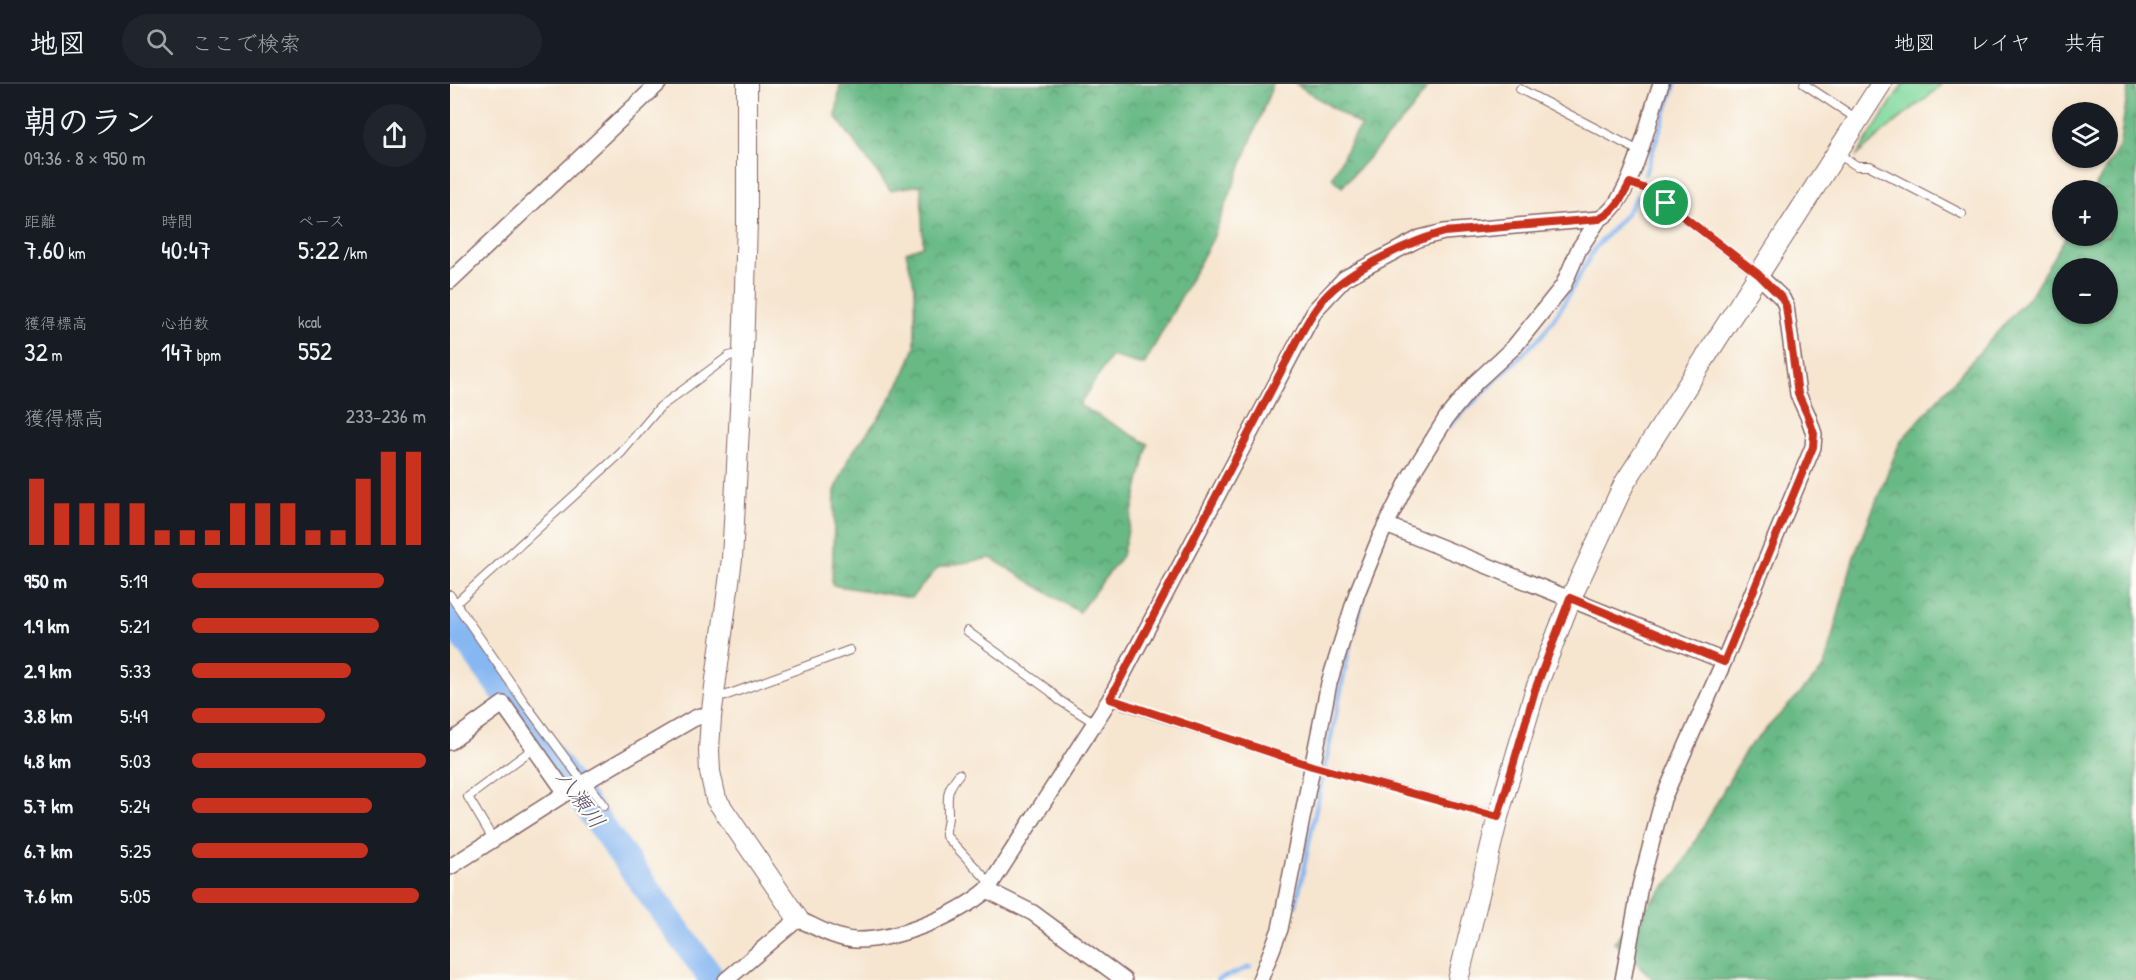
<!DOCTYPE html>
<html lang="ja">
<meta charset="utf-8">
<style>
body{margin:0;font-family:"Patrick Hand","Klee One",sans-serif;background:#20242c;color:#f1f3f6;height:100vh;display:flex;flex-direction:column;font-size:22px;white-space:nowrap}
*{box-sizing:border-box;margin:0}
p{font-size:20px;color:#9ea1a6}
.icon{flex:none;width:33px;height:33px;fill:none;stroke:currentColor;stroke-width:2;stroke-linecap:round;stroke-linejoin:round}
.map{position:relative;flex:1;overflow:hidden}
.sheet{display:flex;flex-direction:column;background:#171b24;width:450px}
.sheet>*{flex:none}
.controls{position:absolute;left:1602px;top:18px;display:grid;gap:12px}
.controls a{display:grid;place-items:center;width:66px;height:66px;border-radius:50%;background:#171b24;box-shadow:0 2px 4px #0004;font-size:30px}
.pin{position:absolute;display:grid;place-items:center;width:51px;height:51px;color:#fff;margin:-26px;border:3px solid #fff;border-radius:50%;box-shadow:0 2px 6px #0007}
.round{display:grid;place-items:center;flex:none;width:63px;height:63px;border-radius:32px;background:#20242c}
.summary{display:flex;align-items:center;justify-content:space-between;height:102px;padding:0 24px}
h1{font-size:33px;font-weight:600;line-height:45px}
.metrics{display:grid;grid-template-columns:repeat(3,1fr);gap:9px;height:102px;padding:6px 24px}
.metrics div{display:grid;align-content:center}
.metrics b{font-size:26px;font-weight:600}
.metrics small{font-size:16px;font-weight:400}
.metrics p{font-size:16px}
.chart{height:168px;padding:12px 24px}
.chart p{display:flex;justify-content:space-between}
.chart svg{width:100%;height:108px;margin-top:6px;stroke:#c8321e;stroke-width:6}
ul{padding:0 24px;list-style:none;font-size:20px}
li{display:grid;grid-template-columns:96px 72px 1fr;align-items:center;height:45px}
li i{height:15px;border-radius:8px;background:#c8321e}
header{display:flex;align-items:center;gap:36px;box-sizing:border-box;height:84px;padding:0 30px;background:#171b24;border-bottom:2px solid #363941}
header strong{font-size:28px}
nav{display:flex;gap:33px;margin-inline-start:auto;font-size:21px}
.search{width:420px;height:54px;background:#20242c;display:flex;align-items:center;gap:15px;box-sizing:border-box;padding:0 21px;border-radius:33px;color:#9ea1a6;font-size:22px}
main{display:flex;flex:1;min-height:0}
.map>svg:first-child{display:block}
.forest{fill:url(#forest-crowns);stroke:#596c58;stroke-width:1.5;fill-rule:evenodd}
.park{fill:url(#park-tufts);stroke:#667c64;stroke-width:1.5}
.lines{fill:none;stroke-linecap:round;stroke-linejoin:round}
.stream{stroke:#87b7f2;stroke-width:4.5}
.river{stroke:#87b7f2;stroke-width:27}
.service-casing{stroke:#866464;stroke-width:10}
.minor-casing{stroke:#866464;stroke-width:18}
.tertiary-casing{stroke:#866464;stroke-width:22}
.service{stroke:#fff;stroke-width:8}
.minor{stroke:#fff;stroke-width:15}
.tertiary{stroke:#fff;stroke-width:20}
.route-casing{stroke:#fff;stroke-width:12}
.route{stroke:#c8321e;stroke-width:8}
.labels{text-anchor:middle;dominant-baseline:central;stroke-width:4.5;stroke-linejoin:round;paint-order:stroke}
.water-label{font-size:22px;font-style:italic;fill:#5f5471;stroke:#fdfcf7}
</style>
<header>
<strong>地図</strong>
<div class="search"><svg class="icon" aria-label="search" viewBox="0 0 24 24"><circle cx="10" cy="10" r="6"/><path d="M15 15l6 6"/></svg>ここで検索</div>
<nav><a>地図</a><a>レイヤ</a><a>共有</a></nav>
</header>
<main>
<section class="sheet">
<div class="summary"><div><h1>朝のラン</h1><p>09:36 · 8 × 950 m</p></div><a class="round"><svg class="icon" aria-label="share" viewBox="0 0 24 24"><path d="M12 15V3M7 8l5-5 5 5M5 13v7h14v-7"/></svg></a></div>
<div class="metrics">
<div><p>距離</p><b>7.60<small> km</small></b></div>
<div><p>時間</p><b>40:47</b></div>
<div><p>ペース</p><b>5:22<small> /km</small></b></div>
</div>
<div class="metrics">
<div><p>獲得標高</p><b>32<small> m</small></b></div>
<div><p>心拍数</p><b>147<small> bpm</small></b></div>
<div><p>kcal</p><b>552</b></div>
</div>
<div class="chart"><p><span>獲得標高</span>233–236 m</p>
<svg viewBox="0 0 160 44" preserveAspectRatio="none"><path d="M5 44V17M15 44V27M25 44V27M35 44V27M45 44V27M55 44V38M65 44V38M75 44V38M85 44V27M95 44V27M105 44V27M115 44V38M125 44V38M135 44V17M145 44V6M155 44V6"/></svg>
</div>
<ul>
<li><b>950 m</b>5:19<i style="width:82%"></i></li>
<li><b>1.9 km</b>5:21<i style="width:80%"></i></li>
<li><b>2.9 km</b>5:33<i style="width:68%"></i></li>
<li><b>3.8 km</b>5:49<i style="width:57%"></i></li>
<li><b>4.8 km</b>5:03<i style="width:100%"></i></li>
<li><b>5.7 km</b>5:24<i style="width:77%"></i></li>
<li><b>6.7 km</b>5:25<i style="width:75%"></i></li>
<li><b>7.6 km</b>5:05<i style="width:97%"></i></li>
</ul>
</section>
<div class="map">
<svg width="1686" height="896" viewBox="0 0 1686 896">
<defs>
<pattern id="forest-crowns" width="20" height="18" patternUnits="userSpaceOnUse" patternTransform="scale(1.5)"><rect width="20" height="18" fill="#68b984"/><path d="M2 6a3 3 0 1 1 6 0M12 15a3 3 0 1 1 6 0" fill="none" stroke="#58966c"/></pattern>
<pattern id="park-tufts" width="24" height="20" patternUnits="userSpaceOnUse" patternTransform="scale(1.5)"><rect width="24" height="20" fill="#81d99d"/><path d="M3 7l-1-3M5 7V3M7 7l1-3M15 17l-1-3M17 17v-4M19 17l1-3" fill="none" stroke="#71ba87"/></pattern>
</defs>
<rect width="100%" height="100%" fill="#fdfcf7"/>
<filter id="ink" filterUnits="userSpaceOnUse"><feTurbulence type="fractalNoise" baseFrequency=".0167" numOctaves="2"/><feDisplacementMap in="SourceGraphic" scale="12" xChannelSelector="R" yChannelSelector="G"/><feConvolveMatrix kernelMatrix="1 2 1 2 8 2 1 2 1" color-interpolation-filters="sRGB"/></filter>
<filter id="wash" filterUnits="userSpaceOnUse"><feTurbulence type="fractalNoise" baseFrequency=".008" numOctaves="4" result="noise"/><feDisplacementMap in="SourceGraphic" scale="24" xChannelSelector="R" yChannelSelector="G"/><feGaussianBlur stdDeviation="1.35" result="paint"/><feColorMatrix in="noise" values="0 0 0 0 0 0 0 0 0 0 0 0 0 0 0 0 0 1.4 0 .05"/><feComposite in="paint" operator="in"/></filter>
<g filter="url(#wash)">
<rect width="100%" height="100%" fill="#f6e5cf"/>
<!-- forest -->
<g class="forest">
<path d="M 390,0 L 823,0 L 763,154 L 694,281 L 661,272 L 629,321 L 698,360 L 672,472 L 629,528 L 541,474 L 489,483 L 461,514 L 382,501 L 385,407 L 399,373 L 432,329 L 454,291 L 465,263 L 465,204 L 456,168 L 473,162 L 471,101 L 440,106 L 386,33 Z"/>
<path d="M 846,0 L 980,0 L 960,28 L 892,103 L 882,94 L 904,51 L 911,42 Z"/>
<path d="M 1679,0 L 1686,0 L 1686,896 L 1204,896 L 1164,858 L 1228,788 L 1296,666 L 1374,584 L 1403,475 L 1450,358 L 1582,209 L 1616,152 L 1658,152 L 1658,106 L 1643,106 L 1669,63 ZM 1612,184 L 1658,184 L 1658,230 L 1612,230 Z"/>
</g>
<!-- park -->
<path class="park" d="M 1453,0 L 1491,0 C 1482,12 1469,19 1458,28 C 1440,42 1423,57 1406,73 Z"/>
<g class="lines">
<!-- stream -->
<g class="stream">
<path d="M 1195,90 L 1225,0"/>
<path d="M 998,343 L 1093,250 L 1111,224 L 1145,164 L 1176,130 L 1187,112"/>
<path d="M 846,821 L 901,557 L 917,502"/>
<path d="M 767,896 L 800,883"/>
</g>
<!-- river -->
<path class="river" d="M 0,534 L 263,896"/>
</g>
</g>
<g filter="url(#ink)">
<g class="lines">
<!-- service casing -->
<g class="service-casing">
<g id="service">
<path d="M 1354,0 L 1407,35"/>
<path d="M 1070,5 L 1189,67"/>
<path d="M 1388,70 L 1407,82 L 1420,82 L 1512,130"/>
<path d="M 1180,99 L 1196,105 L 1216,119 L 1307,190"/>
<path d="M 0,511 L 74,618 L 130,694 L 136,698 L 154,722"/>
<path d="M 6,519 L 171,369 L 210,323 L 279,272 L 292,269"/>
<path d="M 517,547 L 600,607 L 609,616 L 645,639"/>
<path d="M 264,612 L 277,611 L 400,566"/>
<path d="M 660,615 L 668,619 L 863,682 L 1046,732"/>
<path d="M 509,690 C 495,708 498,711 498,732 C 498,739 495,745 496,752 L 541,800"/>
<path d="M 43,755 L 18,713 L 84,664"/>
</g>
</g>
<!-- minor casing -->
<g class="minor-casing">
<g id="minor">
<path d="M 0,197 L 208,0"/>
<path d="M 936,441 L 1274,577"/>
<path d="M 0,658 L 53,620 L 116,709"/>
<path d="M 0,783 L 116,709 L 243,635 L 250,632 L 261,633"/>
<path d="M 537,806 L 660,615 L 865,226 L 895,194 L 970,154 L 994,148 L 1149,135 C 1182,120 1198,34 1211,0"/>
<path d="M 276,896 L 348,835 C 366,843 385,855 405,856 C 446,857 506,832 537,806 L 583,829 L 674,896"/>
<path d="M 810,896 L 830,845 L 879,599 L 907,509 L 931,451 L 961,391 L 997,333 L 1026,298 L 1064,263 L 1113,202 L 1129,165 L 1149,135"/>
<path d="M 1173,896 L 1190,802 L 1213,715 L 1274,577 L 1363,363 L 1364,350 L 1358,332 L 1348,310 L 1336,222 L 1332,214 L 1308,191"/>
</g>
</g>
<!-- tertiary casing -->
<g class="tertiary-casing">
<g id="tertiary">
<path d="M 297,0 L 297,138 L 293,269 L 282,475 L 261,633 L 259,666 L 260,688 L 266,715 L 348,835"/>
<path d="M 1008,896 L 1048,733 L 1085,607 L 1121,514 L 1174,400 L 1431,0"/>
</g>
</g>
<!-- service -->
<use href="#service" class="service"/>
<!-- minor -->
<use href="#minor" class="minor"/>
<!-- tertiary -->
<use href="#tertiary" class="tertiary"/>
</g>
</g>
<g class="lines" filter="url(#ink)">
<!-- route casing -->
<g class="route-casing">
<path id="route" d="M 1180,99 L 1196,105 L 1216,119 L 1308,190 L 1332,214 L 1336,222 L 1348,310 L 1358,332 L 1364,350 L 1363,363 L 1274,578 L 1120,514 L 1085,606 L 1048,733 L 862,682 L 660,615 L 848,255 C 857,239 866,222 879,209 C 904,184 961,157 994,148 L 1149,135 C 1165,128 1172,113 1180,99 Z"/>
</g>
<!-- route -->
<use href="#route" class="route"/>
</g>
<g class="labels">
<!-- water labels -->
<g class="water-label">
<text transform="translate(131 715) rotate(54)">八瀬川</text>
</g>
</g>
</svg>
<div class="controls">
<a><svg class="icon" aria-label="layers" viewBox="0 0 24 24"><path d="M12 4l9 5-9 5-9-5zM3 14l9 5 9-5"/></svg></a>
<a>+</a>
<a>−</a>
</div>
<div class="pin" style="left:1216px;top:119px;background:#1e9e55"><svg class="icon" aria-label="arrive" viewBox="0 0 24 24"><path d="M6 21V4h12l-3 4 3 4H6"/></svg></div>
</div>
</main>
